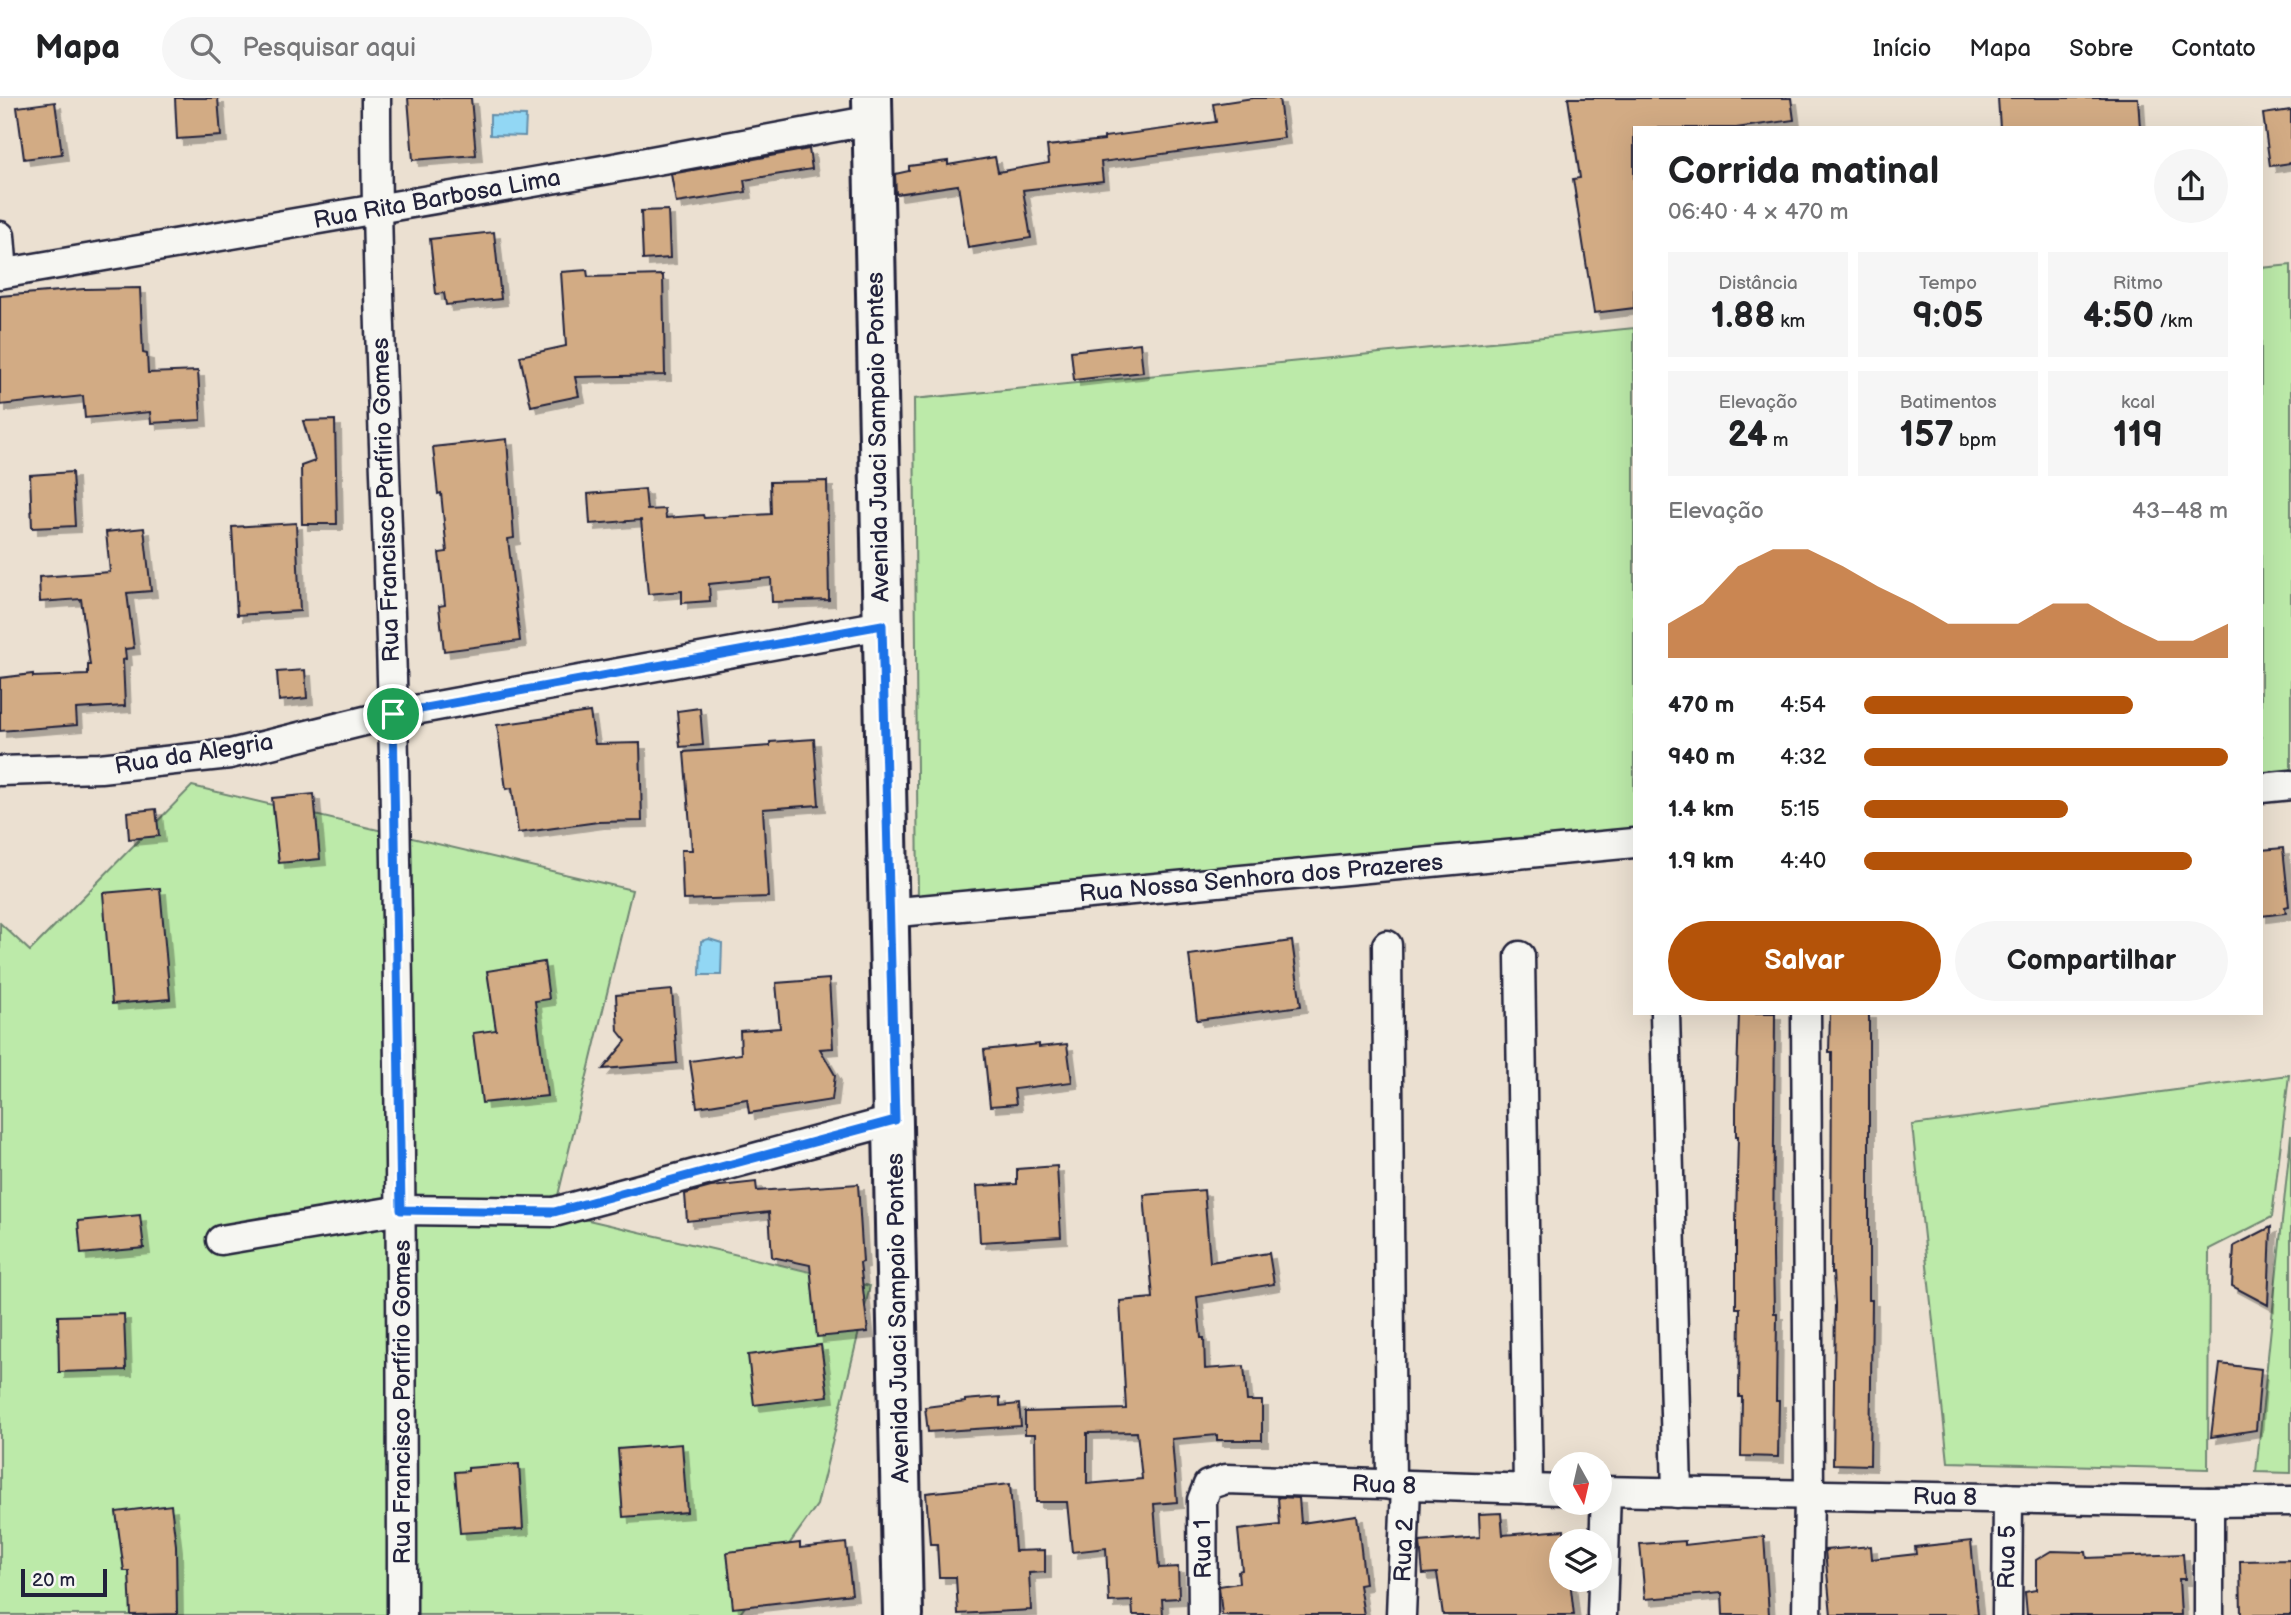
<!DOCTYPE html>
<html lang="pt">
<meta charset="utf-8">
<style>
body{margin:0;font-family:"Balsamiq Sans",sans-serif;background:#f6f6f6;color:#202124;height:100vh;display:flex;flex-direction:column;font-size:26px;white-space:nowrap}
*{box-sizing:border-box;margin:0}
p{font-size:23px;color:#757577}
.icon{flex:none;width:38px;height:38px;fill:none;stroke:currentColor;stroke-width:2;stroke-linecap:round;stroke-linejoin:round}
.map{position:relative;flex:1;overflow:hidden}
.panel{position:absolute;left:1633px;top:28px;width:630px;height:889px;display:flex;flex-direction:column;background:#fff;border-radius:0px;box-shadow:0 7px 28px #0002}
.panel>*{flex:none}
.needle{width:46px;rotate:172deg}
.buttons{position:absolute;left:1549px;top:1354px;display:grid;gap:14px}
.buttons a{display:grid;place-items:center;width:63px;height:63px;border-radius:50%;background:#fff;box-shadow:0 7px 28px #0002;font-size:35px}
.scale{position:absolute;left:21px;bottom:18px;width:86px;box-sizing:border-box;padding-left:7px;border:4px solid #22223b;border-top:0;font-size:19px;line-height:24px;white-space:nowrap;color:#22223b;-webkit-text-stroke:5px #f6f6f2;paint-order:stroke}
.pin{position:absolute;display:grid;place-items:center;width:60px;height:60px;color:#fff;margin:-30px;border:4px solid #fff;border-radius:50%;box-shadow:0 2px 7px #0007}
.round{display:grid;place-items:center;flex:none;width:74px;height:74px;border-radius:37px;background:#f6f6f6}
.head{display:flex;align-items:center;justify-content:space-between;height:119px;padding:0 35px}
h1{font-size:38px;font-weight:700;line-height:52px}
.stats{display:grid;grid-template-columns:repeat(3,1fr);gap:10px;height:119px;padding:7px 35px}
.stats div{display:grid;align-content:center;border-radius:0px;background:#f6f6f6;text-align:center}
.stats b{font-size:35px;font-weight:700}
.stats small{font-size:19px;font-weight:400}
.stats p{font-size:19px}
.chart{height:196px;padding:14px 35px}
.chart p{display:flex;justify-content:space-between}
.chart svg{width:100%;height:126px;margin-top:7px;fill:#b45309;opacity:.7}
.primary-button{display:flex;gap:14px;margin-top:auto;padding:14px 35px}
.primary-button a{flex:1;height:80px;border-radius:42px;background:#b45309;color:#fff;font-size:28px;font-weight:700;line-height:80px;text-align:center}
.primary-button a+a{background:#f6f6f6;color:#202124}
ul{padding:0 35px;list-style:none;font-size:23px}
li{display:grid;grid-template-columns:112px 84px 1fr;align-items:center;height:52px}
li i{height:18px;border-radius:9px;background:#b45309}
header{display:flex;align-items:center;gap:42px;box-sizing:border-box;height:98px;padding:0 35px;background:#fff;border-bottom:2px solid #e0e0e0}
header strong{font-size:33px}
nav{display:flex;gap:38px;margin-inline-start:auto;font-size:24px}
.search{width:490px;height:63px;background:#f6f6f6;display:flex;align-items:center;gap:18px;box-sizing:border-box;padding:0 24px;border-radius:38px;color:#757577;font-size:26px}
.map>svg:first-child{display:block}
.green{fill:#bceaa9;stroke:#6f8672;stroke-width:2}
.water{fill:#92d7f4;stroke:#658faa;stroke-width:2}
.building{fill:#d2ab84;stroke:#22223b;stroke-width:2;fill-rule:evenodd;filter:url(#shadow)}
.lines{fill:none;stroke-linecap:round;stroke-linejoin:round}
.street-casing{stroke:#22223b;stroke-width:33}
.secondary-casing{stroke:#22223b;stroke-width:44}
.street{stroke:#f6f6f2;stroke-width:28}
.secondary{stroke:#f6f6f2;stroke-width:38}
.route-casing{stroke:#fff;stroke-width:14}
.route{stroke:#1a73e8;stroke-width:9}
.labels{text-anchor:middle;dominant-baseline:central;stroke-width:5;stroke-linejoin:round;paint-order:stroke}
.street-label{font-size:24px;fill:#22223b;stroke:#f6f6f2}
</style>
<header>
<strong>Mapa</strong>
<div class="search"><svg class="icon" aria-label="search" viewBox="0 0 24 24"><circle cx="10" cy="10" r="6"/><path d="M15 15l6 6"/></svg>Pesquisar aqui</div>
<nav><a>Início</a><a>Mapa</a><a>Sobre</a><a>Contato</a></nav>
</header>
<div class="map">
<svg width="2291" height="1517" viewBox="0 0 2291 1517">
<defs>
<filter id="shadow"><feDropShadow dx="6" dy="6" stdDeviation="0" flood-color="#0004"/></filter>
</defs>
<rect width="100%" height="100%" fill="#ebe0d1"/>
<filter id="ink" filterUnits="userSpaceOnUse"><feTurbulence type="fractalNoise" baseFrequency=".0143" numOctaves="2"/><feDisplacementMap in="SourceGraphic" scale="14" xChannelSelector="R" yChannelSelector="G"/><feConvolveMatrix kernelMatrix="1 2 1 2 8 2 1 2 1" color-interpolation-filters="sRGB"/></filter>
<g filter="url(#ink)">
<!-- green -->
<g class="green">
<path d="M 2291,167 L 2291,683 L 2261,686 L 2261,170 Z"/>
<path d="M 1634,230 L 1634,742 L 918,806 L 914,301 Z"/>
<path d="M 192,688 L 632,792 L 554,1114 L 870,1188 L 817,1407 L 739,1517 L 0,1517 L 0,825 L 30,853 Z"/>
<path d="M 2289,977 L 2272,1119 L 2209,1151 L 2208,1371 L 1948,1364 L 1912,1027 Z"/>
<path d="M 2291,1037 L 2291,1375 L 2256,1374 Z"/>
</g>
<!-- water -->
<g class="water">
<path d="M 490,17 L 526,18 L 525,38 L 490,37 Z"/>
<path d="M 709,841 L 722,845 L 721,877 L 700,877 L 701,843 Z"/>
</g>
<!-- building -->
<g class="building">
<path d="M 175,0 L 218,0 L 221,38 L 177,41 Z"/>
<path d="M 408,0 L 471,0 L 476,57 L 413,62 Z"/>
<path d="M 1253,0 L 1279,0 L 1284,40 L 1101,64 L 1103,83 L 1023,92 L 1031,140 L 968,150 L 958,87 L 896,96 L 895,76 L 909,73 L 909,68 L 948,63 L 948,67 L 995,59 L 998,74 L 1049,65 L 1047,48 L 1104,42 L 1104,39 L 1216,24 L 1213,6 Z"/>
<path d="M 1568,0 L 1791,0 L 1794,22 L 1736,30 L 1634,30 L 1634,210 L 1594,215 L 1573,81 L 1580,80 Z"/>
<path d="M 1998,0 L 2138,0 L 2140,30 L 2000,30 Z"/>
<path d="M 55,4 L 62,56 L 24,61 L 17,9 Z"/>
<path d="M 2291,12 L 2291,65 L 2270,68 L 2263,16 Z"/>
<path d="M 809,51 L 812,71 L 744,82 L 746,94 L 676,105 L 671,76 Z"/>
<path d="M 668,112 L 670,160 L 643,162 L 641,113 Z"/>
<path d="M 494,134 L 501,201 L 446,207 L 444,195 L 436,196 L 430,141 Z"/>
<path d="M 587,172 L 588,179 L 663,177 L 665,277 L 575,279 L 579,298 L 531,308 L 520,258 L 566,248 L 561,174 Z"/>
<path d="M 140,190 L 143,255 L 147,256 L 148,275 L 198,273 L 201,322 L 151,325 L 150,314 L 85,320 L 83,298 L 0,307 L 0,198 L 84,191 Z"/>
<path d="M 1140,245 L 1143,274 L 1074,282 L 1071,253 Z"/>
<path d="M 335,322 L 337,426 L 302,426 L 301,368 L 315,363 L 303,323 Z"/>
<path d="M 507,341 L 514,440 L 508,441 L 520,543 L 444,553 L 439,508 L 445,507 L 439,455 L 447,454 L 441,395 L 438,396 L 433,349 Z"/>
<path d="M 72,374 L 75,428 L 32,430 L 30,377 Z"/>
<path d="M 827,383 L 829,502 L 772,504 L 771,480 L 709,486 L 710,503 L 682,505 L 682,493 L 648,496 L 641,422 L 590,426 L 588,396 L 645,391 L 647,412 L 665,411 L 666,420 L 703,417 L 704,420 L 771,416 L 770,384 Z"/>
<path d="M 296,425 L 300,513 L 237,517 L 232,429 Z"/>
<path d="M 144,430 L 151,493 L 127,495 L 134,550 L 125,551 L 126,561 L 123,562 L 125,608 L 76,611 L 77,627 L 0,633 L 0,580 L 33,576 L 33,579 L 88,577 L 88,567 L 90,567 L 81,501 L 40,504 L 39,479 L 110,474 L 106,434 Z"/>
<path d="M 305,572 L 307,600 L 279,603 L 277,574 Z"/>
<path d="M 700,610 L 703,647 L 680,649 L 677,613 Z"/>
<path d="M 590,614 L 595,646 L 640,645 L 642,723 L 598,724 L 518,735 L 512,690 L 506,691 L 497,627 Z"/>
<path d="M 814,641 L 819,707 L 763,711 L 768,799 L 683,802 L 681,752 L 692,752 L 684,654 L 770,648 L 770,644 Z"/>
<path d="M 314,696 L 320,761 L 279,765 L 272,700 Z"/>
<path d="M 156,711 L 159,738 L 129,741 L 127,714 Z"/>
<path d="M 2283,750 L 2289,808 L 2285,809 L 2286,815 L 2261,818 L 2261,752 Z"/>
<path d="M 160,790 L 170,901 L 112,906 L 103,795 Z"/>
<path d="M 1292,843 L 1301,908 L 1197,922 L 1189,857 Z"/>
<path d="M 544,864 L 549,901 L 535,903 L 547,998 L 482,1005 L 473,935 L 496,932 L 487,873 Z"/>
<path d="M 829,881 L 833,950 L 820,951 L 835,977 L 832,1002 L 749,1015 L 747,1001 L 697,1009 L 690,963 L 741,956 L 740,933 L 780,930 L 776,885 Z"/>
<path d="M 672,892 L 677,965 L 603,971 L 626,943 L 618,933 L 616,897 Z"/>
<path d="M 1739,915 L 1775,915 L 1773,1156 L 1774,1215 L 1777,1215 L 1776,1303 L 1779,1303 L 1778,1359 L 1741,1358 L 1742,1299 L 1739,1299 L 1740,1210 L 1736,1210 L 1736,1124 L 1738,1038 L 1736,1038 L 1736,1010 Z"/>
<path d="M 1830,915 L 1869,915 L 1869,1202 L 1872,1202 L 1870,1367 L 1833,1366 L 1835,1205 L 1833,1175 L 1831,1175 L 1832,954 L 1829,954 Z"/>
<path d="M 1039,946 L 1039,949 L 1067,946 L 1072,984 L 1014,991 L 1016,1006 L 990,1008 L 984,952 Z"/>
<path d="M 1057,1068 L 1061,1139 L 980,1144 L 977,1088 L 1017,1086 L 1017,1071 Z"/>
<path d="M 756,1084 L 757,1093 L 858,1086 L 863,1164 L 860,1165 L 868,1234 L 817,1239 L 810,1167 L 772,1159 L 769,1114 L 687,1123 L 685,1096 L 711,1089 Z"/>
<path d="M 1204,1092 L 1210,1164 L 1269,1155 L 1274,1186 L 1197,1199 L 1201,1240 L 1204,1240 L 1205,1271 L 1244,1268 L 1247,1303 L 1262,1303 L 1262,1342 L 1217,1342 L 1217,1337 L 1172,1341 L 1177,1404 L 1154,1406 L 1159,1470 L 1178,1469 L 1179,1500 L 1162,1501 L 1163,1517 L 1133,1517 L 1132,1503 L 1109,1504 L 1106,1450 L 1072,1454 L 1067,1404 L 1036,1404 L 1035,1336 L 1025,1336 L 1025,1314 L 1126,1311 L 1120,1203 L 1153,1200 L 1144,1097 ZM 1137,1334 L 1142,1381 L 1087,1386 L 1087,1335 Z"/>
<path d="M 140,1117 L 144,1150 L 81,1156 L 78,1123 Z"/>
<path d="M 2271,1129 L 2268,1207 L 2232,1188 L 2234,1148 Z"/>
<path d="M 124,1216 L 126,1272 L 59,1274 L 58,1218 Z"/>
<path d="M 821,1247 L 828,1298 L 754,1307 L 748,1257 Z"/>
<path d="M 2220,1266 L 2261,1271 L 2256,1332 L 2211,1339 Z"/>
<path d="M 1000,1299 L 1000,1308 L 1019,1306 L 1021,1328 L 928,1334 L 925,1309 L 965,1304 L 965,1302 Z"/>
<path d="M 682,1346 L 687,1414 L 623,1419 L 618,1351 Z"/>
<path d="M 519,1366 L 523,1431 L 460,1435 L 455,1374 L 468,1373 L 468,1370 Z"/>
<path d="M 1010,1386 L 1015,1453 L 1045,1452 L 1045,1474 L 1029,1475 L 1031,1512 L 958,1516 L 956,1479 L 939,1479 L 937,1446 L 930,1446 L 926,1395 Z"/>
<path d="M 1278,1399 L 1299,1400 L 1301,1425 L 1357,1417 L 1365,1486 L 1359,1487 L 1364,1517 L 1222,1517 L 1219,1488 L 1239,1485 L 1238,1473 L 1242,1472 L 1238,1432 L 1280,1427 Z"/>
<path d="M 171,1407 L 176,1447 L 177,1516 L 131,1517 L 129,1473 L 124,1473 L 116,1414 Z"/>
<path d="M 1501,1415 L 1503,1437 L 1564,1432 L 1565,1444 L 1561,1444 L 1561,1482 L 1570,1482 L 1574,1517 L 1443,1517 L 1437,1475 L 1423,1476 L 1420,1444 L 1480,1439 L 1479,1416 Z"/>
<path d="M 1764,1438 L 1769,1517 L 1723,1517 L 1722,1495 L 1645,1501 L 1640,1446 L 1685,1443 L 1685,1447 Z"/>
<path d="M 1971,1443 L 1978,1517 L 1831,1517 L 1825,1452 L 1871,1448 L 1872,1461 L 1916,1456 L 1915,1449 Z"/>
<path d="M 800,1445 L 800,1450 L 846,1445 L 852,1496 L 733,1510 L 727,1454 Z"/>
<path d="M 2051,1453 L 2086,1454 L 2087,1460 L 2183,1456 L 2185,1481 L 2179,1481 L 2181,1517 L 2027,1517 L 2025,1494 L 2036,1492 L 2036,1462 Z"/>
<path d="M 2291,1462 L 2291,1517 L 2241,1517 L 2240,1463 Z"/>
</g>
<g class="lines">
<!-- street casing -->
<g class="street-casing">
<g id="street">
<path d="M 376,0 C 376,206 388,412 393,617 C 400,917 402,1217 402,1517"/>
<path d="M 0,138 L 3,175"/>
<path d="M 0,176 L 603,72 L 873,22"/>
<path d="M 0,673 L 100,670 L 230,656 L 393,616 L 882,527"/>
<path d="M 2261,690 L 2291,687"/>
<path d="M 888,815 L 1634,745"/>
<path d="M 1387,847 L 1391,1387"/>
<path d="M 1520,858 L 1528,1391"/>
<path d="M 1665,915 L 1677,1395"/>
<path d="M 1806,915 L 1809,1398 L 1807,1517"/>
<path d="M 221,1142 L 401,1112 L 554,1114 L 895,1022"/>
<path d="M 1600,1393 L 2209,1404 L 2291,1403"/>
<path d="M 1203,1517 L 1202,1402 L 1208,1387 L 1226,1381 L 1561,1392"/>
<path d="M 1401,1517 L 1406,1388"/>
<path d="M 1602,1517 L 1606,1393"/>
<path d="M 2007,1517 L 2008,1400"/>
<path d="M 2209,1517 L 2209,1404"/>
</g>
</g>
<!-- secondary casing -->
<g class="secondary-casing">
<path id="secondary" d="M 872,0 L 903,1517"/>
</g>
<!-- street -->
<use href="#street" class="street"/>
<!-- secondary -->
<use href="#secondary" class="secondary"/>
</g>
</g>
<g class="lines" filter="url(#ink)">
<!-- route casing -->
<g class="route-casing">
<path id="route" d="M 882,527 L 895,1022 L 554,1114 L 401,1112 L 393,616 Z"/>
</g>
<!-- route -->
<use href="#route" class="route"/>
</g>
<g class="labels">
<!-- street labels -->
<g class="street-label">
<text transform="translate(437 101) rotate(-10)">Rua Rita Barbosa Lima</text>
<text transform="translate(878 339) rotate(-91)">Avenida Juaci Sampaio Pontes</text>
<text transform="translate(386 402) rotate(-92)">Rua Francisco Porfírio Gomes</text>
<text transform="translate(194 656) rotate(-9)">Rua da Alegria</text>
<text transform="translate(1261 780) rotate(-5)">Rua Nossa Senhora dos Prazeres</text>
<text transform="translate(898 1220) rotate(-91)">Avenida Juaci Sampaio Pontes</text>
<text transform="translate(402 1304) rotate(-90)">Rua Francisco Porfírio Gomes</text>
<text transform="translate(1384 1387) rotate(2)">Rua 8</text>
<text transform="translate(1945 1399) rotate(1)">Rua 8</text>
<text transform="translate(1203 1451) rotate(-91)">Rua 1</text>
<text transform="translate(1404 1452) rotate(-88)">Rua 2</text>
<text transform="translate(2007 1459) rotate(-89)">Rua 5</text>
</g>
</g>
</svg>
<div class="buttons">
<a><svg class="needle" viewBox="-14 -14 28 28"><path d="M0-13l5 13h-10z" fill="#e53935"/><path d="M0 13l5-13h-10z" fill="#757577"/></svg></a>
<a><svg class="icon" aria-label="layers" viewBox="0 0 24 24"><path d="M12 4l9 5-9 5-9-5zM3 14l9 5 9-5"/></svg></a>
</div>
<div class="scale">20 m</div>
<div class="pin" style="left:393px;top:616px;background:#1e9e55"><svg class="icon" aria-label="arrive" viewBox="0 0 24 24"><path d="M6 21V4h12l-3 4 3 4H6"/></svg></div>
<section class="panel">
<div class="head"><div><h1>Corrida matinal</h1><p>06:40 · 4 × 470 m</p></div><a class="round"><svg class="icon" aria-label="share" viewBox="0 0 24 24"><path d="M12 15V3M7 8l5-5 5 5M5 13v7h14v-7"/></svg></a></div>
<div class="stats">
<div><p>Distância</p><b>1.88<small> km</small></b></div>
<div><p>Tempo</p><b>9:05</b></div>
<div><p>Ritmo</p><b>4:50<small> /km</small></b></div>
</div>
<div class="stats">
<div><p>Elevação</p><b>24<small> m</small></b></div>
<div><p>Batimentos</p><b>157<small> bpm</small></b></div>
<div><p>kcal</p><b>119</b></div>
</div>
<div class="chart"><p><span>Elevação</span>43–48 m</p>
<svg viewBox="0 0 160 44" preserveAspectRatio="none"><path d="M0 44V32L10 25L20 12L30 6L40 6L50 12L60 19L70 25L80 32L90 32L100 32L110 25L120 25L130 32L140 38L150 38L160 32V44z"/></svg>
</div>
<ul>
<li><b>470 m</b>4:54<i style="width:74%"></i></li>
<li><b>940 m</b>4:32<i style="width:100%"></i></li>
<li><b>1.4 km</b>5:15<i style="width:56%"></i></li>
<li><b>1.9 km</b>4:40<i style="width:90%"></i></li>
</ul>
<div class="primary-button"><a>Salvar</a><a>Compartilhar</a></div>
</section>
</div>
